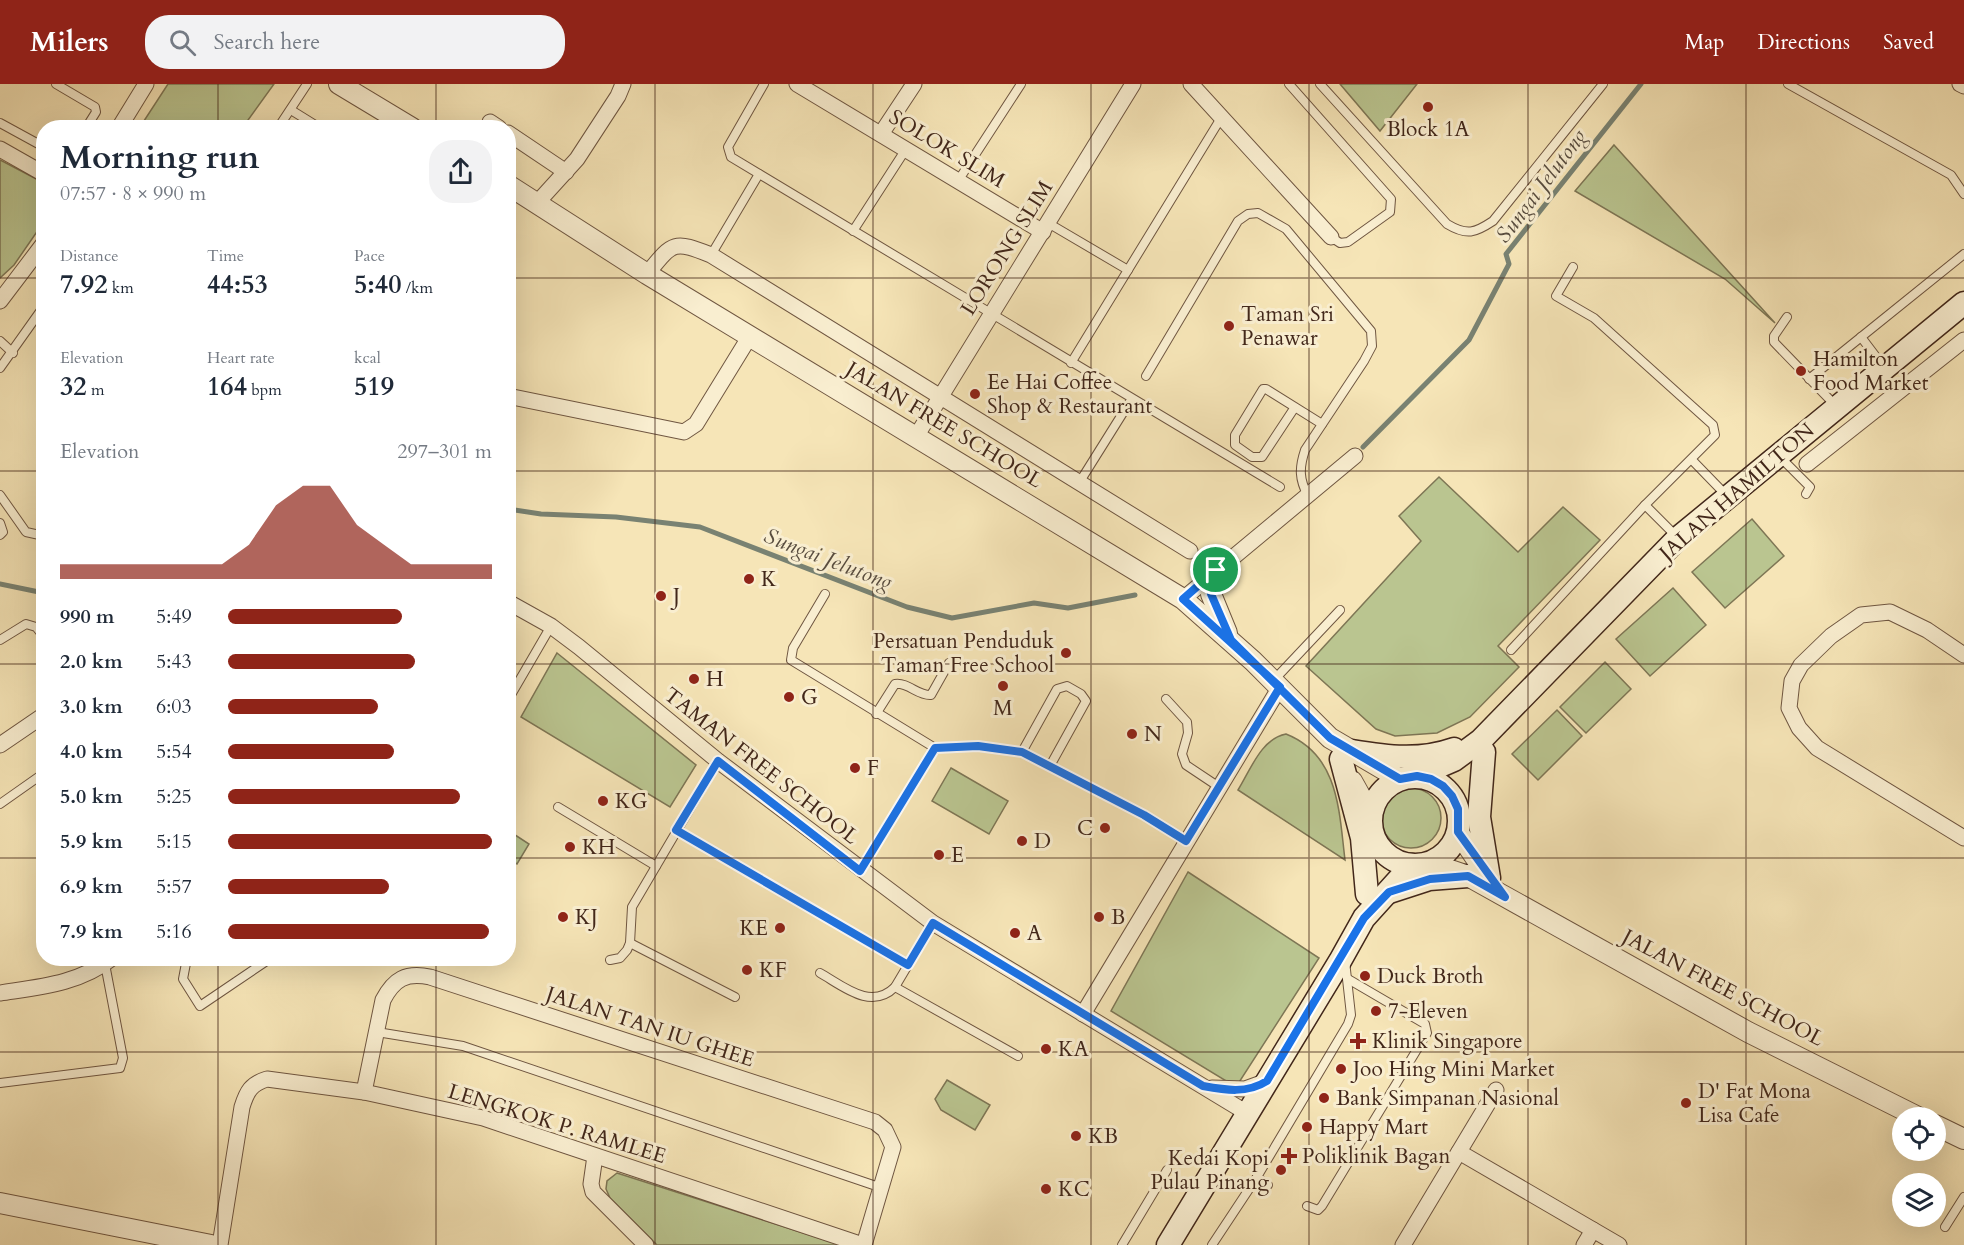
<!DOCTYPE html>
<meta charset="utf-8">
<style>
body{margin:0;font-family:Cardo,serif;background:#f2f2f3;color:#1f2937;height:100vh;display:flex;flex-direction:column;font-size:22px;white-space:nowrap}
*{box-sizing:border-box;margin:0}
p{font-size:20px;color:#747a83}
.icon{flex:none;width:33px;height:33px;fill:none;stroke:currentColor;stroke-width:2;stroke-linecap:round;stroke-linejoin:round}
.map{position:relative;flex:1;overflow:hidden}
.details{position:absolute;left:36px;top:36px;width:480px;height:846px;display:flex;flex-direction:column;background:#fff;border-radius:24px;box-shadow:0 6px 24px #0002}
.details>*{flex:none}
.tools{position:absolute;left:1892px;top:1023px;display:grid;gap:12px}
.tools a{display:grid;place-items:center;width:54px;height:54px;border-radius:50%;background:#fff;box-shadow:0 6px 24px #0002;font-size:30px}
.pin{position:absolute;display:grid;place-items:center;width:51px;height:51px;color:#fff;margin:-26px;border:3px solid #fff;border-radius:50%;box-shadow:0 2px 6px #0007}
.round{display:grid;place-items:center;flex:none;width:63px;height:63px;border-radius:24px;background:#f2f2f3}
.headline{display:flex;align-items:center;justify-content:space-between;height:102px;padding:0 24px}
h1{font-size:33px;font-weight:700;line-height:45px}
.figures{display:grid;grid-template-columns:repeat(3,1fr);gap:9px;height:102px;padding:6px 24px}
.figures div{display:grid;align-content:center}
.figures b{font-size:26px;font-weight:700}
.figures small{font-size:16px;font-weight:400}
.figures p{font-size:16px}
.chart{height:168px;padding:12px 24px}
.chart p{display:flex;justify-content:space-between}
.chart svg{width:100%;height:108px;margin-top:6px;fill:#8f2418;opacity:.7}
ul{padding:0 24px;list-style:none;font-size:20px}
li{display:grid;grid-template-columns:96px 72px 1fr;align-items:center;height:45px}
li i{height:15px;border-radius:8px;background:#8f2418}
header{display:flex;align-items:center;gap:36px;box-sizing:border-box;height:84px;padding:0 30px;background:#8f2418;color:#fff}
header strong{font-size:28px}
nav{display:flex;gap:33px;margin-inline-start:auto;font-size:21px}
.search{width:420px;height:54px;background:#f2f2f3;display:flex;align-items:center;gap:15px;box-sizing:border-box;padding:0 21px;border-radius:24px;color:#747a83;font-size:22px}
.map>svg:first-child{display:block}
.green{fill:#bac590;stroke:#7e7655;stroke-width:1.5}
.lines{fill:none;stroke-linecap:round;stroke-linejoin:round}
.stream{stroke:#798272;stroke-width:5}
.service-casing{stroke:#6f5641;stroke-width:10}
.minor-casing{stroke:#6f5641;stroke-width:17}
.tertiary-casing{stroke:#6f5641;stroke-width:22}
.secondary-casing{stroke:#42271a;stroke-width:25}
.service{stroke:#f9eed0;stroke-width:8}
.minor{stroke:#f9eed0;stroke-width:15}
.tertiary{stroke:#f9eed0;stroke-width:20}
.secondary{stroke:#f9eed0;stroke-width:22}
.route-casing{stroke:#fff;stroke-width:12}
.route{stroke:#1a73e8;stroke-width:8}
.grid{fill:none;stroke:#42271a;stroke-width:1.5;stroke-opacity:0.55}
.poi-dot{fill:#8f2418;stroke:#f9eed0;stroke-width:2}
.labels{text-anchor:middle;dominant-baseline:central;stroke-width:6;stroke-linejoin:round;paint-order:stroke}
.poi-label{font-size:21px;fill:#42271a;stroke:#f9eed0;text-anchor:start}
.street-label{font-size:21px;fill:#42271a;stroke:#f9eed0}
.water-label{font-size:22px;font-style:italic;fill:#594d3f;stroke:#f9eed0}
</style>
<header>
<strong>Milers</strong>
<div class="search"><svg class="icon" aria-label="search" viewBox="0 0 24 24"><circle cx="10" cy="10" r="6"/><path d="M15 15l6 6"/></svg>Search here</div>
<nav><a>Map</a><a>Directions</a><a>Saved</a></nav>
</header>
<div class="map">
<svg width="1964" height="1161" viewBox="0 0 1964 1161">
<rect width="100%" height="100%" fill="#f6e5b7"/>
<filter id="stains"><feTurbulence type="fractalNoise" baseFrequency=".00333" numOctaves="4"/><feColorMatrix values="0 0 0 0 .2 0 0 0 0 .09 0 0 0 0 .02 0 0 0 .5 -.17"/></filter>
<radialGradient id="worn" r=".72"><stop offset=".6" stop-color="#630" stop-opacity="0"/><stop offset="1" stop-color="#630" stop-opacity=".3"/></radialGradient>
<!-- green -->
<g class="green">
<path d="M 168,0 L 274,0 L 243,43 L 140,43 Z"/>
<path d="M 1340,0 L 1417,0 L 1380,47 Z"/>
<path d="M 1614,61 L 1775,239 L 1725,195 L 1575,107 Z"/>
<path d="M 0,76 L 44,99 L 43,139 L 14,181 L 0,194 Z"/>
<path d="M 1439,393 L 1518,468 L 1563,423 L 1600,456 L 1498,562 L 1519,583 L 1470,633 L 1437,649 L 1395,652 L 1376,645 L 1306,582 L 1421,457 L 1399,432 Z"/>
<path d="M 1752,435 L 1784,472 L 1725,524 L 1692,488 Z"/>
<path d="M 1673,504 L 1706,541 L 1650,592 L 1616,555 Z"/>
<path d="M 557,569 L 696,681 L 670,723 L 521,633 Z"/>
<path d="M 1605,578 L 1631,605 L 1586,649 L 1560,623 Z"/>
<path d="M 1557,626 L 1582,652 L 1538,696 L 1512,670 Z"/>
<path d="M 1286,650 C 1339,671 1339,727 1345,776 L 1238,706 C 1251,685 1261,655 1286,650 Z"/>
<path d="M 951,684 L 1008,717 L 989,750 L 932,717 Z"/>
<circle cx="1411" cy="734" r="30"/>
<path d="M 509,747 L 529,760 L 517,780 L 509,775 Z"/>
<path d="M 1188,788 L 1319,874 L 1236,1003 L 1111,927 Z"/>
<path d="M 947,996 L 990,1021 L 975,1046 L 941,1026 L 935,1015 Z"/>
<path d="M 617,1089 L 841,1161 L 657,1161 L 610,1114 L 606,1105 L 607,1097 Z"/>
</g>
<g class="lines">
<!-- stream -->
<g class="stream">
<path d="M 1363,363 L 1469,256 L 1509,180 L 1506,170 L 1641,0"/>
<path d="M 508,425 L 541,430 L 616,433 L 700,443 L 907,523 L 952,534 L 1034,519 L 1068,524 L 1135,511"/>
<path d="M 0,500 L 39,508 L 44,506"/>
</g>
<!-- service casing -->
<g class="service-casing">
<g id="service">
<path d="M 56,0 L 95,23 L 96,28 L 86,44"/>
<path d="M 764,0 L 728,63 L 731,73 L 1280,403"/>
<path d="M 1289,0 L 1391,115 L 1390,128 L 1348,158 L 1340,159 L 1331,153"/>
<path d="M 1320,0 L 1447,140 C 1467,152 1475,149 1493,137 L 1603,0"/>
<path d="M 1788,0 L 1951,91 L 1964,110"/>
<path d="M 291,26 L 320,44"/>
<path d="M 0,39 L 44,63"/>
<path d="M 278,44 L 307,0"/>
<path d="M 958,97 L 1021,0"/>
<path d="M 1048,139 L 1128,186"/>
<path d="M 853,147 L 906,65"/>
<path d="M 711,171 L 759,90"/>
<path d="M 1787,233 L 1774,252 L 1774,258 L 1835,321"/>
<path d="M 1861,253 L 1883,282"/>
<path d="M 0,257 L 13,269"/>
<path d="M 1071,279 L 1221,34"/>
<path d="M 0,284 L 44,222"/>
<path d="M 1146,292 L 1238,137 L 1248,130 L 1258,129 L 1286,145 L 1371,247 L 1372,262 L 1364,277 L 1305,366 C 1299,384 1299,395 1308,412"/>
<path d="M 1809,295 L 1964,170"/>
<path d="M 1295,323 L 1262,373 L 1252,373 L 1235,361 L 1235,351 L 1263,305 L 1266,305 L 1322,340"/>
<path d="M 1781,374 L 1810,403 L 1806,410"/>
<path d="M 1692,376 L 1726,411"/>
<path d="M 1079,399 L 1131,316"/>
<path d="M 0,411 L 26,448 L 44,452"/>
<path d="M 1645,421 L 1677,453"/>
<path d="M 0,439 L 3,448 L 0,451"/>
<path d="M 825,510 L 793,564 L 791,576 L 935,664"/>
<path d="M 0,556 L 26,540 L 36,543 L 44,553"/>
<path d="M 1511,566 L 1645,421 L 1715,351 L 1713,341 L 1594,234 L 1556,212 L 1573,183"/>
<path d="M 1274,596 L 1340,526"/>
<path d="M 1166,615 L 1187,638 L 1188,649 L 1182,670 L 1186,681 L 1219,703"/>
<path d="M 508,616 L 551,542"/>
<path d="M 876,630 L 895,600 C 908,598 918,612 931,611 L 949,579"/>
<path d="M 935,664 L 978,662 L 1022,668 L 1144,731 L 1186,757"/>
<path d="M 1022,668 L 1057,605 L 1067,602 L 1081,610 L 1086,617 L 1050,682"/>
<path d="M 0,720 L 44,689"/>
<path d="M 558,723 L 656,782"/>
<path d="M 676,746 L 908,881"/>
<path d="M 860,786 L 935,664"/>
<path d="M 630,859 L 735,913"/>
<path d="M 187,874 L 183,895 L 200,922 L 271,874"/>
<path d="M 610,876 L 620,874 L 627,866 L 630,859 L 632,823 L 718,677"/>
<path d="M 820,889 C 843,902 871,927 895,903 L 933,839"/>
<path d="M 895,903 L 1018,972"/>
<path d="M 377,948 L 463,962 L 882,1104"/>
<path d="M 0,999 L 120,984 L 123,974 L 105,880"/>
<path d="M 1257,1093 L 1268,1101"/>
<path d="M 1307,1122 L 1318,1126 L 1322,1122 L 1427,949 L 1425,940 L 1348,895"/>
<path d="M 1945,1143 L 1964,1113"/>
<path d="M 1122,1161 L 1167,1086"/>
<path d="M 1212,1161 L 1257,1093 L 1348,940 L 1351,931 L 1345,877"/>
</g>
</g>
<!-- minor casing -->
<g class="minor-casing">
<g id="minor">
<path d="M 797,0 L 1043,148"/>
<path d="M 1191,0 L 1331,153"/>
<path d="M 1960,0 L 1964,2"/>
<path d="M 490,38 L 499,44"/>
<path d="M 119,44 L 146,0"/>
<path d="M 508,49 L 566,88"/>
<path d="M 881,50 L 914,0"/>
<path d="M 0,65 L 44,90"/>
<path d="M 537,119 L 577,75 L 618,12 L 623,0"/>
<path d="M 647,190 C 673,158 673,156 711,171 L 1190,467"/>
<path d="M 0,217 L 44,159"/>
<path d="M 508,312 L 684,348 L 696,340 L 750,252"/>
<path d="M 917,351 L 1133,0"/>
<path d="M 1807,380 L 1964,256"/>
<path d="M 1183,515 L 1355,372"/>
<path d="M 508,518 L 551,542 L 579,563 L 718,677 L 933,839 L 1247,1029"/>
<path d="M 1964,571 L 1927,546 L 1890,528 L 1861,531 L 1831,552 L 1801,581 L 1792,597 L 1789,624 L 1799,644 L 1817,664 L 1964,754"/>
<path d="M 0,661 L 44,631"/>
<path d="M 0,909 C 39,903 79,900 112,874"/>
<path d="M 1083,930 L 1280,603"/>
<path d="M 1212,1004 L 1245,1005 L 1267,997"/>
<path d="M 364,1008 L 383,916 C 394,895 406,888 430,893 L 875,1038 L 885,1046 L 893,1063 L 864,1161"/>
<path d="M 1459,1068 L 1619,1161"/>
<path d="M 595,1072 L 591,1100 L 593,1108 L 646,1161"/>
<path d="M 220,1161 L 242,1023 C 247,1007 251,1000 267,995 L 364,1008 L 483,1034 L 863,1161"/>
<path d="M 1403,1161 L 1496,1006"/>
<path d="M 1584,1161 L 1593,1146"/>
</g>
</g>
<!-- tertiary casing -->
<g class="tertiary-casing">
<g id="tertiary">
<path d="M 339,0 L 412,44"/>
<path d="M 508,101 L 647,190 L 1183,515 L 1253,577 L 1330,654 L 1400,695"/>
<path d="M 1216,486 L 1211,510 L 1227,549"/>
<path d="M 1352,697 L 1371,731"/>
<path d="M 1458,748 L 1490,795"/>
<path d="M 1429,779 L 1468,792 L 1748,948 L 1920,1034"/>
<path d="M 1935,1041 L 1964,1055"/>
<path d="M 0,1119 L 211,1161"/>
</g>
</g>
<!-- secondary casing -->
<g class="secondary-casing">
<g id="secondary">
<path d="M 1352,667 C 1388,673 1420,677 1454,665"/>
<path d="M 1484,668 L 1479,733 L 1489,794"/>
<path d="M 1341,675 L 1362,754 L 1367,810"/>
<path d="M 1417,692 L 1454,676 L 1481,656 L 1678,454 L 1964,219"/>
<circle cx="1415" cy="737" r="44"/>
<path d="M 1389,808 L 1429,795 L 1468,792"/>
<path d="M 1168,1161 L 1340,877 L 1364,834 L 1412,781"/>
</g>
</g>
<!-- service -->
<use href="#service" class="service"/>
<!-- minor -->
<use href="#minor" class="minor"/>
<!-- tertiary -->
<use href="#tertiary" class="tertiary"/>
<!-- secondary -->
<use href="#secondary" class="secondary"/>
</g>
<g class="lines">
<!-- route casing -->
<g class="route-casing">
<path id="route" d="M 1216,486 L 1183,515 L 1280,603 L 1186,757 L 1144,731 L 1022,668 L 978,662 L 935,664 L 860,787 L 718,677 L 676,746 L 908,881 L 933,839 L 1203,1002 C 1225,1006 1247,1010 1267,997 L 1364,834 L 1389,808 L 1430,795 L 1468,792 L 1505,813 L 1458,748 L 1458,725 L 1452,712 L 1443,702 L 1431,695 L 1417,692 L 1400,695 L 1330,654 L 1231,556 L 1211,510 L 1216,486"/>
</g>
<!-- route -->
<use href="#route" class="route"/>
</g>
<!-- grid -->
<path class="grid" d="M 218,0 L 218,44M 436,0 L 436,44M 655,0 L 655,1161M 873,0 L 873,1161M 1091,0 L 1091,1161M 1309,0 L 1309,1161M 1528,0 L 1528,1161M 1746,0 L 1746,1161M 0,194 L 44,194M 508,194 L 1964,194M 0,387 L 44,387M 508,387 L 1964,387M 0,580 L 44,580M 508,580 L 1964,580M 0,774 L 44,774M 508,774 L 1964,774M 218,874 L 218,1161M 436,874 L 436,1161M 0,968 L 1964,968"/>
<!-- markers -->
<g class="poi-dot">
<circle cx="1428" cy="23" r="6"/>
<circle cx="1229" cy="242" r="6"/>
<circle cx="1801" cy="287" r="6"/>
<circle cx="975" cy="310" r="6"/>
<circle cx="749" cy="495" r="6"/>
<circle cx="661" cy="512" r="6"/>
<circle cx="1066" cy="569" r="6"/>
<circle cx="694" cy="595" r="6"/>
<circle cx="1003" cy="602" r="6"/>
<circle cx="789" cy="613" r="6"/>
<circle cx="1132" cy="650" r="6"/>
<circle cx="855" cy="684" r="6"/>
<circle cx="603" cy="717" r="6"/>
<circle cx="1105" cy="744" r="6"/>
<circle cx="1022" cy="757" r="6"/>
<circle cx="570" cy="763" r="6"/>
<circle cx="939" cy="771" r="6"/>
<circle cx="563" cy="833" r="6"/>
<circle cx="1099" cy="833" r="6"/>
<circle cx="780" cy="844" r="6"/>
<circle cx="1015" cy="849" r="6"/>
<circle cx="747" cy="886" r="6"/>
<circle cx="1365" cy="892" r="6"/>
<circle cx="1376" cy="927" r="6"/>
<path d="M1355 948h6v6h6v6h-6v6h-6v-6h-6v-6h6z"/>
<circle cx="1046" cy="965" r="6"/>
<circle cx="1341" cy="985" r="6"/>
<circle cx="1324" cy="1014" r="6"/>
<circle cx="1686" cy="1019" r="6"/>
<circle cx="1307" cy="1043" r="6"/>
<circle cx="1076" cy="1052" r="6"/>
<path d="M1286 1063h6v6h6v6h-6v6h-6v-6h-6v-6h6z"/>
<circle cx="1281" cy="1086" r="6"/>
<circle cx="1046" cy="1105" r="6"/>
</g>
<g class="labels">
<!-- poi labels -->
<g class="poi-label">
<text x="1428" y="45" text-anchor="middle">Block 1A</text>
<text x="1241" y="230">Taman Sri<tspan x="1241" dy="24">Penawar</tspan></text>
<text x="1813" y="275">Hamilton<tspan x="1813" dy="24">Food Market</tspan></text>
<text x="987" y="298">Ee Hai Coffee<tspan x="987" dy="24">Shop &amp; Restaurant</tspan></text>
<text x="761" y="495">K</text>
<text x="673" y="512">J</text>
<text x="1054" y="557" text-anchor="end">Persatuan Penduduk<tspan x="1054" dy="24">Taman Free School</tspan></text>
<text x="706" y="595">H</text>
<text x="801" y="613">G</text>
<text x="1003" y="624" text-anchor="middle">M</text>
<text x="1144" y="650">N</text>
<text x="867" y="684">F</text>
<text x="615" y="717">KG</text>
<text x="1093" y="744" text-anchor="end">C</text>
<text x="1034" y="757">D</text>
<text x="582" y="763">KH</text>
<text x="951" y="771">E</text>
<text x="575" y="833">KJ</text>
<text x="1111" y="833">B</text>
<text x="768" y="844" text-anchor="end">KE</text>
<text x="1027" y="849">A</text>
<text x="759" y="886">KF</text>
<text x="1377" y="892">Duck Broth</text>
<text x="1388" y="927">7-Eleven</text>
<text x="1372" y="957">Klinik Singapore</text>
<text x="1058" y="965">KA</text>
<text x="1353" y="985">Joo Hing Mini Market</text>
<text x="1698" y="1007">D' Fat Mona<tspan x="1698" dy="24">Lisa Cafe</tspan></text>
<text x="1336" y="1014">Bank Simpanan Nasional</text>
<text x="1319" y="1043">Happy Mart</text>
<text x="1088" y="1052">KB</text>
<text x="1302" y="1072">Poliklinik Bagan</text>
<text x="1269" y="1074" text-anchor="end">Kedai Kopi<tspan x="1269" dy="24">Pulau Pinang</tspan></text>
<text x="1058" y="1105">KC</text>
</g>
<!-- street labels -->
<g class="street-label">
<text transform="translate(947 65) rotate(31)">SOLOK SLIM</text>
<text transform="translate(1007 164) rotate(-58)">LORONG SLIM</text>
<text transform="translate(944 341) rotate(31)">JALAN FREE SCHOOL</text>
<text transform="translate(1737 408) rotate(-41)">JALAN HAMILTON</text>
<text transform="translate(761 682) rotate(38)">TAMAN FREE SCHOOL</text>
<text transform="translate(1723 904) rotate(28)">JALAN FREE SCHOOL</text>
<text transform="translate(650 943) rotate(18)">JALAN TAN IU GHEE</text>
<text transform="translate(557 1040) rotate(17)">LENGKOK P. RAMLEE</text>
</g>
<!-- water labels -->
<g class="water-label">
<text transform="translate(1541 102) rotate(-53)">Sungai Jelutong</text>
<text transform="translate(828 475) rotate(21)">Sungai Jelutong</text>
</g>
</g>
<rect width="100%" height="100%" filter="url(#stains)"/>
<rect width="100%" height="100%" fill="url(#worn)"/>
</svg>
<div class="tools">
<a><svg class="icon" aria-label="locate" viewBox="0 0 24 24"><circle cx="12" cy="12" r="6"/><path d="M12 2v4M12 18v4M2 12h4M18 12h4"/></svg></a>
<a><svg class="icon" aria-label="layers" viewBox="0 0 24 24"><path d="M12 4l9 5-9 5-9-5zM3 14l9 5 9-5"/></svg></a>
</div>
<div class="pin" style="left:1216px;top:486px;background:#1e9e55"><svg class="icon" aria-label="arrive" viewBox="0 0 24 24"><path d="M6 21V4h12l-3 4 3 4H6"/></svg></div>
<section class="details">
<div class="headline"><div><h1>Morning run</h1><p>07:57 · 8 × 990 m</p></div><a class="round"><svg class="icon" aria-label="share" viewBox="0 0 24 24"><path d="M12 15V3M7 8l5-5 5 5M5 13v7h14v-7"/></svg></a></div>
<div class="figures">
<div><p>Distance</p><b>7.92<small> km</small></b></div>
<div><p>Time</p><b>44:53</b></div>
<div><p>Pace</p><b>5:40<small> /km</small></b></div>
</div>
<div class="figures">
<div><p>Elevation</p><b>32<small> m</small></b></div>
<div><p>Heart rate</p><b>164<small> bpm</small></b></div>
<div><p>kcal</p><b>519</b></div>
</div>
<div class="chart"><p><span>Elevation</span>297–301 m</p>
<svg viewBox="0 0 160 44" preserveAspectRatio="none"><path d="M0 44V38L10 38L20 38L30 38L40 38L50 38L60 38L70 30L80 14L90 6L100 6L110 22L120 30L130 38L140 38L150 38L160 38V44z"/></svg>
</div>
<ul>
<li><b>990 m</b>5:49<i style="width:66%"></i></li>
<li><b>2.0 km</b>5:43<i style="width:71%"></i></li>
<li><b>3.0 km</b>6:03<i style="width:57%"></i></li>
<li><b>4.0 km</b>5:54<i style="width:63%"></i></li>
<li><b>5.0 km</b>5:25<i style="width:88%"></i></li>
<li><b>5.9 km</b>5:15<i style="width:100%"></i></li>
<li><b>6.9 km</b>5:57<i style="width:61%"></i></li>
<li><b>7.9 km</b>5:16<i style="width:99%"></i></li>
</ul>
</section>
</div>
